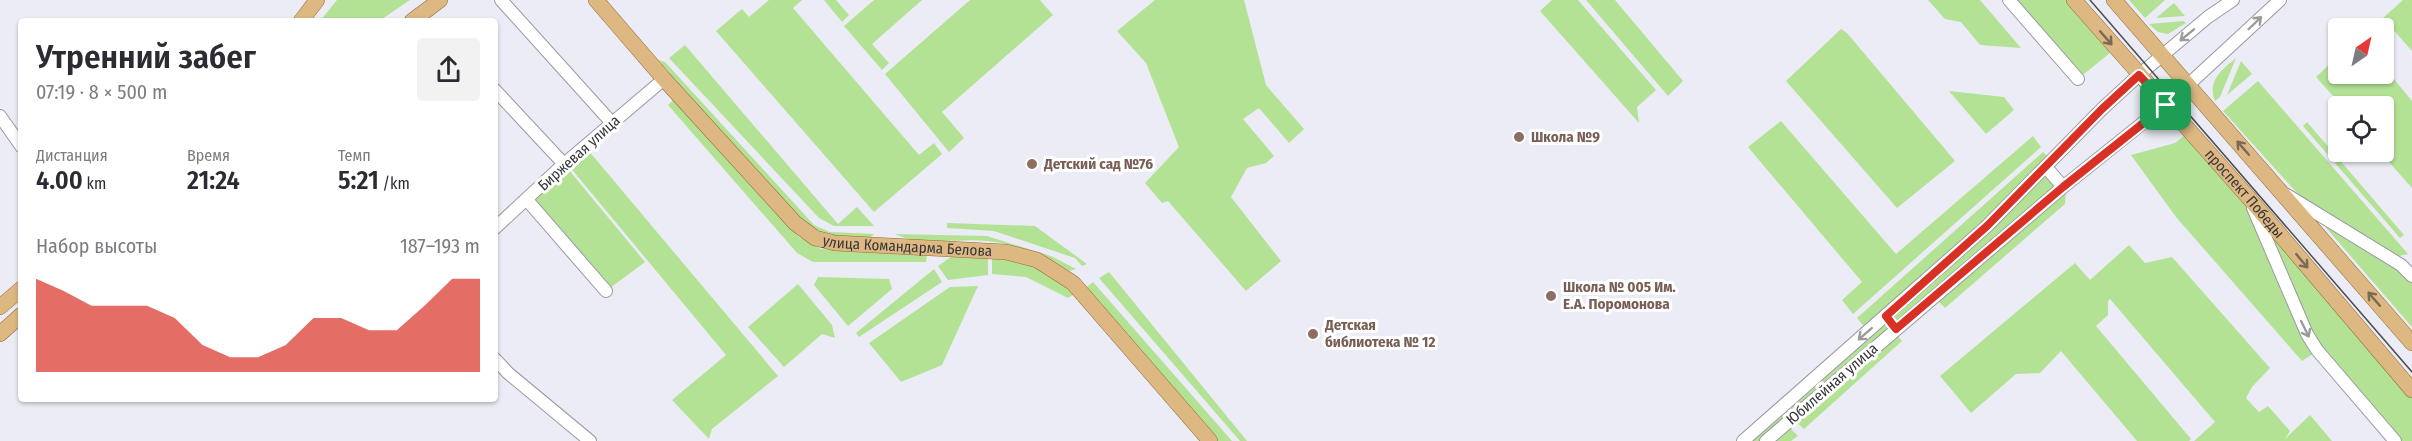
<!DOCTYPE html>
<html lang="ru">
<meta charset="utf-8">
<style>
body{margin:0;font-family:"Fira Sans Condensed",sans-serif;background:#f2f2f3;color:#2b2b33;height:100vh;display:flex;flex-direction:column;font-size:22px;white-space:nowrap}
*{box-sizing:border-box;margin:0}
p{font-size:20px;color:#7c7c81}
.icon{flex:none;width:33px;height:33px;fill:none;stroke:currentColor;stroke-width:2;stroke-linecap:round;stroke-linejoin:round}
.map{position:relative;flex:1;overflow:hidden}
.panel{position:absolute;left:18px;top:18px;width:480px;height:384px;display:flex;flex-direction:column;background:#fff;border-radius:6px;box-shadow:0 2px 4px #0004}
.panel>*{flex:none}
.needle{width:39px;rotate:34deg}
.controls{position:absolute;left:2328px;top:18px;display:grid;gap:12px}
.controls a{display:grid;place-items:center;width:66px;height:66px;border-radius:6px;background:#fff;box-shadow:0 2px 4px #0004;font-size:30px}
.pin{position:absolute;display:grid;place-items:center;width:51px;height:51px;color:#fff;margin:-26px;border-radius:12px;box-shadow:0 3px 9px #0006}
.round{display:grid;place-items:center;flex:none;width:63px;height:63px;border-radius:6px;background:#f2f2f3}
.overview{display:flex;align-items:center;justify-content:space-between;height:102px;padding:0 18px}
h1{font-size:33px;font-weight:600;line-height:45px}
.figures{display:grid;grid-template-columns:repeat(3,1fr);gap:9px;height:102px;padding:6px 18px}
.figures div{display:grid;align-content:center}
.figures b{font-size:26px;font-weight:600}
.figures small{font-size:16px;font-weight:400}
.figures p{font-size:16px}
.chart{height:168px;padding:12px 18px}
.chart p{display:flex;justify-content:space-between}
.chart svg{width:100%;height:108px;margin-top:6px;fill:#d93025;opacity:.7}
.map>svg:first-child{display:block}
.green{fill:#b3e295}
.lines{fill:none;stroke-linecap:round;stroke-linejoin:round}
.minor-casing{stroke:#9999a2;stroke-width:14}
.major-casing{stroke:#946c34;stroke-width:16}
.minor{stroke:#fff;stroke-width:12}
.major{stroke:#ddb883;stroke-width:15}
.tram{stroke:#4d4d51;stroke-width:1.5}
.oneway{stroke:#9b9b9c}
.oneway2{stroke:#796b57}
.route-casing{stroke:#fff;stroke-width:12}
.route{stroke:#d93025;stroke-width:8}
.education-dot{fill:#8d6e63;stroke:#fff;stroke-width:2}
.labels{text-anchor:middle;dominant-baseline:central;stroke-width:6;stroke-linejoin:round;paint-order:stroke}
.education-label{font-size:15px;font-weight:bold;fill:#785e54;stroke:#fff;text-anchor:start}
.street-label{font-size:15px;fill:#37373a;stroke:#fff}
</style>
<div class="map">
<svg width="2412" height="441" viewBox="0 0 2412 441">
<rect width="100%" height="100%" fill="#ececf6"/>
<!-- green -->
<g class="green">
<path d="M 337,0 L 410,0 L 379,21 L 320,21 Z"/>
<path d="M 769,0 L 802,0 L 793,8 L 919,155 L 934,143 L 942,154 L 874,212 L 716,31 L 742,9 L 749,17 Z"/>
<path d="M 824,0 L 836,0 L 849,15 L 842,22 Z"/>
<path d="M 874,0 L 922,0 L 872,44 L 889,63 L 882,70 L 844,26 Z"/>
<path d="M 970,0 L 1040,0 L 1053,15 L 942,112 L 964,138 L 949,152 L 885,74 Z"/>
<path d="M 1155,0 L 1244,0 L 1266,85 L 1304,129 L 1289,143 L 1259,108 L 1243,119 L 1274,156 L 1266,163 L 1247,168 L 1231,197 L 1281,261 L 1246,291 L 1168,201 L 1162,203 L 1145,183 L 1179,147 L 1146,63 L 1117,31 Z"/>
<path d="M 1552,0 L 1578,0 L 1656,90 L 1637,107 L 1639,123 L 1540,11 Z"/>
<path d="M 1586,0 L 1615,0 L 1683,81 L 1668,96 Z"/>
<path d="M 1928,0 L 1980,0 L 2021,48 L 1980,45 L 1961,22 L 1945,19 Z"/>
<path d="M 2009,0 L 2074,0 L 2116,48 L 2078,79 Z"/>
<path d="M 2129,0 L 2165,0 L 2145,18 Z"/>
<path d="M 2403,0 L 2412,0 L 2412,51 L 2383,18 Z"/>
<path d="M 2174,3 L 2185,16 L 2156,18 Z"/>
<path d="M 2183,21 L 2186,23 L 2168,34 L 2158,32 L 2149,24 Z"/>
<path d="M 2378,21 L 2393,39 L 2384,47 L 2384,28 L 2370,28 Z"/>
<path d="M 1841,29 L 1847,33 L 1955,161 L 1897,208 L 1786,81 Z"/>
<path d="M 685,45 L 838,224 L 857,207 L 874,226 L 834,226 L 819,218 L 669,58 Z"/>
<path d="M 2338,56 L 2338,74 L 2384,74 L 2384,67 L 2412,101 L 2412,188 L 2380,152 L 2384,152 L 2384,106 L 2342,106 L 2316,77 Z"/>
<path d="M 2236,58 L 2220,97 L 2215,101 C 2207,80 2222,70 2236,58 Z"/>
<path d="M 658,60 L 665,62 L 814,225 L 830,232 L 874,234 L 870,238 C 843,237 826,237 803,222 Z"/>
<path d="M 2241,61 L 2252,74 L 2227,95 Z"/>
<path d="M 2258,81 L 2408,254 L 2398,256 L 2298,194 L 2223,111 Z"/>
<path d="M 1949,91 L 2004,97 L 2014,110 L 1986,134 Z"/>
<path d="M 675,98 L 799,237 L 821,249 L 927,254 L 926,262 L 813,262 L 797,253 L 668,105 Z"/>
<path d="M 1781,121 L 1896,254 L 2033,136 L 2041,147 L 1853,314 L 1842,300 L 1862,282 L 1748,147 Z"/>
<path d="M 2307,122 L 2404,235 L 2400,238 L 2303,126 Z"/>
<path d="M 2189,132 L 2412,390 L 2412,441 L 2395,441 L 2317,351 L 2302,361 L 2176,217 L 2131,155 L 2175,143 Z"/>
<path d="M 588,150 L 778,376 L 712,429 L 709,439 L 672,400 L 726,355 L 569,166 Z"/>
<path d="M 2043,152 L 2049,158 L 1985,223 L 1866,329 L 1857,318 Z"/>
<path d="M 564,164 L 645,262 L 606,291 L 527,200 Z"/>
<path d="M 2045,174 L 2056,186 L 1897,321 L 1893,317 Z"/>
<path d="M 2066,191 L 2065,204 L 1945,308 L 1937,300 Z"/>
<path d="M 947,223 L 1035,226 L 1087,264 L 1082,266 L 1075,258 L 994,231 L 947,228 Z"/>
<path d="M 2322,223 L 2395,268 L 2412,283 L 2412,327 Z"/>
<path d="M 895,234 L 987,236 L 1051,256 L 1076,269 L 1069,271 C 1045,255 1017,244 987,241 C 957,238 922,247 895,234 Z"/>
<path d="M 2129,245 L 2145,263 L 2172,257 L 2270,368 L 2252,387 L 2246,398 L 2259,412 L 2268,406 L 2290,431 L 2285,439 L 2310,415 L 2332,441 L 2194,441 L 2215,422 L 2110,299 L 2108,301 L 2108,315 L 2096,326 L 2191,439 L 2189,441 L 2137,441 L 2061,351 L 2040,373 L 2016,374 L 1971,413 L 1940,376 L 2075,263 L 2090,280 Z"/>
<path d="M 961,254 L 988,256 L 988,275 L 948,280 L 938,266 L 951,257 Z"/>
<path d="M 992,257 C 1031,261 1046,269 1076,293 L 1068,298 L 1026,277 L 992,274 Z"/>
<path d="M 934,269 L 942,282 L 859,337 L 856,333 Z"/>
<path d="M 1109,272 L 1247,441 L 1240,441 L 1099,278 Z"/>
<path d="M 818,277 L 889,279 L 892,289 L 848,326 L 814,285 Z"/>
<path d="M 1093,282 L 1232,441 L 1215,441 L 1083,290 Z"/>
<path d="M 798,284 L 832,325 L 835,338 L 822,334 L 784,367 L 748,327 Z"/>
<path d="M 978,286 L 942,365 L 901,382 L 869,343 L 950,287 Z"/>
<path d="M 1885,324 L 1889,328 L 1759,441 L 1750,441 Z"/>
<path d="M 1897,335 L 1902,341 L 1804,429 L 1796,422 Z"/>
<path d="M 1790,428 L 1798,436 L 1791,441 L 1775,441 Z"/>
</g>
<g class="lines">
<!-- minor casing -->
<g class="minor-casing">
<g id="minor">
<path d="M 501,0 L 612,123"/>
<path d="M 2009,0 L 2078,79"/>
<path d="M 495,90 L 564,164"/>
<path d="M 0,116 L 21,146"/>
<path d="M 2046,167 L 2063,187"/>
<path d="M 2287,195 L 2401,265 L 2412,276"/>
<path d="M 527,200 L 606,291"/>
<path d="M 2253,208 L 2307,334 L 2317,350 L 2395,441"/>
<path d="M 495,228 L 564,164 L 664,79"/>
<path d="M 495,359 L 508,373 L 590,441"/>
<path d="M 1743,441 L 1987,226 L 2102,109 L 2139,75 L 2208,17 L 2233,0"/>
<path d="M 1766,441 L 2063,187 L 2174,98 L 2280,0"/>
</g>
</g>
<!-- major casing -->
<g class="major-casing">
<g id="major">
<path id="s1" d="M 596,0 L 664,79 L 795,223 L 815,238 L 835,243 L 1006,252 L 1037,260 L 1073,283 L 1210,441"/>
<path id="s2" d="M 2074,0 L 2249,198 L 2412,390"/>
<path d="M 2114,0 L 2412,343"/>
<path d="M 301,21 L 317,0"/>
<path d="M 412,21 L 440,0"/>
<path d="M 0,307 L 21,289"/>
<path d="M 0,334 L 21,315"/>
</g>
</g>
<!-- minor -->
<use href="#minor" class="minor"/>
<!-- major -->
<use href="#major" class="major"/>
<!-- tram -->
<path class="tram" d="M 2090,0 L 2412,372"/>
</g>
<!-- one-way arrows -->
<defs><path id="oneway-shaft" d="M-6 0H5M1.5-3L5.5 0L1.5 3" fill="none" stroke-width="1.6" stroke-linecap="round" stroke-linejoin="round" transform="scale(1.5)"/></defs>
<g class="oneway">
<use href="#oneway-shaft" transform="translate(2255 23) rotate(-44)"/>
<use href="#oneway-shaft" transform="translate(2187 35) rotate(141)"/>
<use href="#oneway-shaft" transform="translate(2305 329) rotate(64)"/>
<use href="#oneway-shaft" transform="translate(1865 334) rotate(139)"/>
</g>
<g class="oneway2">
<use href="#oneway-shaft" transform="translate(2106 38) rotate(49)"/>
<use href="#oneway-shaft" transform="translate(2243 148) rotate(-131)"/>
<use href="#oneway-shaft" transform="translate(2302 261) rotate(50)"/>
<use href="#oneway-shaft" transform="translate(2374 299) rotate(-131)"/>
</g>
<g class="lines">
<!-- route casing -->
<g class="route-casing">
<path id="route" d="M 2139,75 L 2166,105 L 2063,187 L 1896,329 L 1886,316 L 1987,226 L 2102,109 Z"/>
</g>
<!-- route -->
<use href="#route" class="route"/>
</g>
<!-- markers -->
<g class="education-dot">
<circle cx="1519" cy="137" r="6"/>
<circle cx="1032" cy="164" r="6"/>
<circle cx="1551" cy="296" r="6"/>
<circle cx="1313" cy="334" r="6"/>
</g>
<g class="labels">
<!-- education labels -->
<g class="education-label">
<text x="1531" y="137">Школа №9</text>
<text x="1044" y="164">Детский сад №76</text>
<text x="1563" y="287">Школа № 005 Им.<tspan x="1563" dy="17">Е.А. Поромонова</tspan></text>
<text x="1325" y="325">Детская<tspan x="1325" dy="17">библиотека № 12</tspan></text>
</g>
<!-- street labels -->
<g class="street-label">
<text transform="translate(579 153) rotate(-42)">Биржевая улица</text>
<text stroke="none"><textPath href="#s2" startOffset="258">проспект Победы</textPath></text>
<text stroke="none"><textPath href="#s1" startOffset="417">улица Командарма Белова</textPath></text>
<text transform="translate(1832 384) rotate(-41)">Юбилейная улица</text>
</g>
</g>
</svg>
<div class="controls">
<a><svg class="needle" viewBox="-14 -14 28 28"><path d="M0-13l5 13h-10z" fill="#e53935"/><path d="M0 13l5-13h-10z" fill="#7c7c81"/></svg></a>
<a><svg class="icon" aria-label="locate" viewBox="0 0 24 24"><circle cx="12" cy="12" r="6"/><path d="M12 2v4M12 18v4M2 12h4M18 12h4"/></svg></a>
</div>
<div class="pin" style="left:2166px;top:105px;background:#1e9e55"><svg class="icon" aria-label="arrive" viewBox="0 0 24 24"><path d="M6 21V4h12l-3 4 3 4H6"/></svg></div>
<section class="panel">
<div class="overview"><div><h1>Утренний забег</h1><p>07:19 · 8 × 500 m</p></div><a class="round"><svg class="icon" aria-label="share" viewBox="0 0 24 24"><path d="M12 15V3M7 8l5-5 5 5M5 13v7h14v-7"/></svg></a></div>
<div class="figures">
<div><p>Дистанция</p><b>4.00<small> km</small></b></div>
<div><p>Время</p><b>21:24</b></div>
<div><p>Темп</p><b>5:21<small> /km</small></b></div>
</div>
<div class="chart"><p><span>Набор высоты</span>187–193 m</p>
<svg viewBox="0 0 160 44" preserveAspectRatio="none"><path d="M0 44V6L10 11L20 17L30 17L40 17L50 22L60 33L70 38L80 38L90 33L100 22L110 22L120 27L130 27L140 17L150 6L160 6V44z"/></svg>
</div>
</section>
</div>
